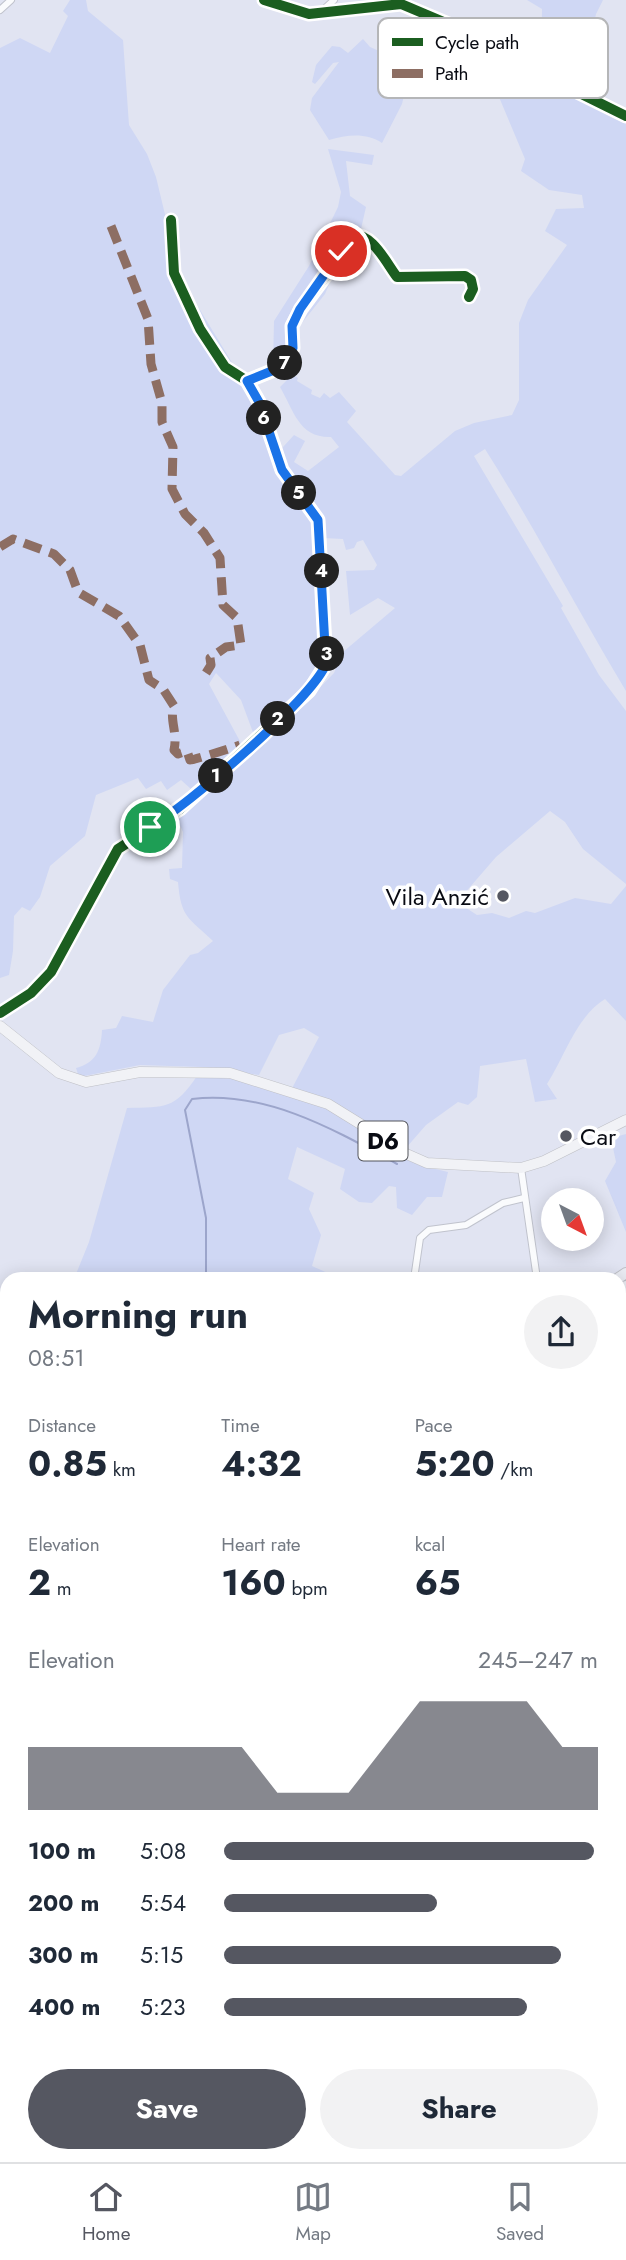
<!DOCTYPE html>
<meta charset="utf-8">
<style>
body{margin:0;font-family:Jost,sans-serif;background:#f2f2f3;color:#1f2937;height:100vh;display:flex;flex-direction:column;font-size:26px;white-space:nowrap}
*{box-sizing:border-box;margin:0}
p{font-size:23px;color:#747a83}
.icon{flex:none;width:38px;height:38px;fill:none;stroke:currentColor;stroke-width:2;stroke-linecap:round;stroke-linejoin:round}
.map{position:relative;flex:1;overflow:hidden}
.details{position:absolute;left:0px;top:1272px;width:626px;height:891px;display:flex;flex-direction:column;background:#fff;border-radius:21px 21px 0 0;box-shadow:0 4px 18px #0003}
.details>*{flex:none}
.needle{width:46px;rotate:139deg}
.tools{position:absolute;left:541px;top:1188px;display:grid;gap:14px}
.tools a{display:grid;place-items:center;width:63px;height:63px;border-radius:50%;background:#fff;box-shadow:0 4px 18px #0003;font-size:35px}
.pin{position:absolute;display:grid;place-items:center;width:60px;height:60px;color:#fff;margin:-30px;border:4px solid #fff;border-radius:50%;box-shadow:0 2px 7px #0007}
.km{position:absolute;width:35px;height:35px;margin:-18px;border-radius:50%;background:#222;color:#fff;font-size:19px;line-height:35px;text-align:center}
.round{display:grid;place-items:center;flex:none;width:74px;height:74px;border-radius:37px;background:#f2f2f3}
.summary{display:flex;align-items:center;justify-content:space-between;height:119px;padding:0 28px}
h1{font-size:38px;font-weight:700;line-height:52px}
.figures{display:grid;grid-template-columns:repeat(3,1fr);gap:10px;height:119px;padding:7px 28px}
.figures div{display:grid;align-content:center}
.figures b{font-size:35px;font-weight:700}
.figures small{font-size:19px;font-weight:400}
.figures p{font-size:19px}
.chart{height:196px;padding:14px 28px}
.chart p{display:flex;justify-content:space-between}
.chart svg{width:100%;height:126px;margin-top:7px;fill:#555761;opacity:.7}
.primary-button{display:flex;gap:14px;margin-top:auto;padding:14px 28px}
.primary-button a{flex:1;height:80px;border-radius:42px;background:#555761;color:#fff;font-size:28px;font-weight:700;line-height:80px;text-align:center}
.primary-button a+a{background:#f2f2f3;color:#1f2937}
ul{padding:0 28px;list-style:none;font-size:23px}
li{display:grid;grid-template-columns:112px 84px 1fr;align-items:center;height:52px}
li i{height:18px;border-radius:9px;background:#555761}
.menu{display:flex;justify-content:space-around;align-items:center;height:98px;border-top:2px solid #e0e1e3;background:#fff;font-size:19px;color:#747a83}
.menu a{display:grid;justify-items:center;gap:4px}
.menu .current{color:#555761}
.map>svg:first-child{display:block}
.green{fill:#cfd7f4}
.water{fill:#9ca5cb}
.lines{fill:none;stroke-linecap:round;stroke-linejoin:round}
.stream{stroke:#9ca5cb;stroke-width:2}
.minor-casing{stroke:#c0c3cd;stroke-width:8}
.secondary-casing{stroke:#c0c3cd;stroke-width:10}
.primary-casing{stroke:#bfc0c6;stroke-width:11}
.motorway-casing{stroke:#bfc0c6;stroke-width:12}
.minor{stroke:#fafbfd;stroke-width:6}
.secondary{stroke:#fafbfd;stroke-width:9}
.primary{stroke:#f1f2f6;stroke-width:10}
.motorway{stroke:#eaecf3;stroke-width:10}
.quiet{stroke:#8d6e63;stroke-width:9;stroke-dasharray:18 9;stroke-linecap:butt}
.cycleway-casing{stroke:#fff;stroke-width:15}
.cycleway{stroke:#1b5e20;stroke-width:10}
.route-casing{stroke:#fff;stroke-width:14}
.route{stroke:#1a73e8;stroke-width:9}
.poi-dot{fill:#555761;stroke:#fff;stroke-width:2.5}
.labels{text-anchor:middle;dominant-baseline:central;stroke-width:7;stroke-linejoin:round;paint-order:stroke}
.shield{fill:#fff;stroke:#53545a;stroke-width:2}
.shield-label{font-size:23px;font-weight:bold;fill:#090b13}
.poi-label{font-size:24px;fill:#090b13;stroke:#fff;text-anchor:end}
.key{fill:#fff;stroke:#b5b6b8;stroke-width:2}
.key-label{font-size:19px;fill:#090b13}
</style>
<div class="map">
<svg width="626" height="2162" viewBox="0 0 626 2162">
<rect width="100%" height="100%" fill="#e1e4f2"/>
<!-- green -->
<g class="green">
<path d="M 70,0 L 86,0 L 88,11 L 123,40 L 129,125 L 147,154 L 156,177 L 180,277 L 256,402 L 273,458 L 294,435 L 305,441 L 294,462 L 308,471 L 339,447 L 331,437 C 299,438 294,411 280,387 L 287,380 L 273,366 L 274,321 L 309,266 L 338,207 L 341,192 L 328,149 L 374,155 L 372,165 L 346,161 L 350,196 L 366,207 L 361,229 L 352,231 L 325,294 L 298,328 L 287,370 L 298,378 L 297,381 L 312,390 L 311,394 L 320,398 L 324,393 L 330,398 L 339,392 L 356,411 L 347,422 L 395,475 L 401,476 L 455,431 L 474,423 L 512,415 L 519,400 L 519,323 L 528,300 L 567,245 L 545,231 L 556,209 L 584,208 L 582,195 L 549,190 L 521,171 L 525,159 L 499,97 L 524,69 L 536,79 L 541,76 L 542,9 L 527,0 L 603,0 L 596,14 L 587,55 L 561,87 L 613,118 L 626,119 L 626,691 C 578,611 535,528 485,449 L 474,456 L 563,606 L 561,608 L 599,675 L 626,711 L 626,884 L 583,849 L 565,822 L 550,811 L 496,857 L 457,902 L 477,915 L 492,913 L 509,918 L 526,911 L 535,913 L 575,898 L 611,904 L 626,886 L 626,1021 L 605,999 C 576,1017 565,1056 547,1084 L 557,1099 L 535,1102 L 526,1059 L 480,1066 L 477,1097 L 468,1105 L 458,1102 L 426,1125 L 399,1156 L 419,1165 L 448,1172 L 442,1197 L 427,1197 L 412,1215 L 397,1208 L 396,1187 L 389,1186 L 372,1203 L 359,1202 L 340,1189 L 345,1169 L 297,1147 L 288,1179 L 314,1193 L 309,1209 L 321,1235 L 312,1266 L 341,1279 L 74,1279 L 89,1242 L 127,1108 C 166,1107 175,1109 197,1076 L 245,1080 L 289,1094 L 319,1037 L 304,1028 L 279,1035 L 259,1075 L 202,1067 L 140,1065 L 79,1077 L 76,1068 C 96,1063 101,1050 102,1030 L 116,1028 L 122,1016 L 153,1022 L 163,990 L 190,955 L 198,953 L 213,941 C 188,917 181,918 178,882 L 170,879 L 169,869 L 182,868 L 183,832 L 177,819 L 267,742 L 334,673 L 343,652 L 395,608 L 378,598 L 350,615 L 346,571 L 374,570 L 377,565 L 363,540 L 357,542 L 354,548 L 346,550 L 343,539 L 323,538 L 320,522 L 311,512 L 323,655 L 317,675 L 306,689 L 254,735 L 241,700 L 216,673 L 209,684 L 242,745 L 191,789 L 181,780 L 167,790 L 161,781 L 146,789 L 138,778 L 96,795 L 85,836 L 50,866 L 40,897 L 30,911 L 22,907 L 14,916 L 13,951 L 9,975 L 0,978 L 0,48 L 20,38 L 50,53 L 68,16 L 63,11 Z"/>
<path d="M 363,39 L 370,47 L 411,65 L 402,104 L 382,143 C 366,132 346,135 329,140 L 310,110 L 312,98 L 339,62 L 333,63 L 315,84 L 312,82 L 316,65 L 332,46 L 340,47 L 348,53 Z"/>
<path d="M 626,1134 L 626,1232 L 605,1181 L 616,1162 L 611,1138 Z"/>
<path d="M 626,1321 L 626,1371 L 620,1378 L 620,1326 Z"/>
<path d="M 0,1382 L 7,1384 L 7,1455 L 0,1454 Z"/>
<path d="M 0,1572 L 7,1578 L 7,1635 L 0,1632 Z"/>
</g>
<!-- water -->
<g class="water">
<path d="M 0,1793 L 7,1797 L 7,1856 L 0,1852 Z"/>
<path d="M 214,2156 L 269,2156 L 271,2162 L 217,2162 Z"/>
</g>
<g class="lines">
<!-- stream -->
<g class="stream">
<path d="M 206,1279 L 206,1218 L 185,1110 L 192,1099 C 266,1090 335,1130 397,1164"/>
<path d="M 0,1530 L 7,1522"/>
<path d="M 0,1652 L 7,1650"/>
<path d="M 0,1759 L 7,1746"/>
</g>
<!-- minor casing -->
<g class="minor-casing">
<g id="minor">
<path d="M 264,0 L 309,14 L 401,4 L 491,42 L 545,76 L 626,116"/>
<path d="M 0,10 L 11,0"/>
<path d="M 322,11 L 334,0"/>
<path d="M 247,381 L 284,366 L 293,348 L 292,326 L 301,309 L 327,274 L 350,235 C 372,232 385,261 397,277 L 465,276 L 471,280 L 473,289 L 469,297"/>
<path d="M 0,1013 L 31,993 L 51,972 L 118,849 L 180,809 L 309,691 L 326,664 L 318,520 L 282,470 L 259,402 L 247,381 L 225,367 L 200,329 L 174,273 L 171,220"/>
<path d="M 521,1168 L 537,1279"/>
<path d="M 414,1279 L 420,1238 L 429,1230 L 466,1225 L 503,1203 L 524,1198"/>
<path d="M 620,1453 L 626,1459"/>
<path d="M 620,1475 L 626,1468"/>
<path d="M 620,1688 L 626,1699"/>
<path d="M 620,1928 L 626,1912"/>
<path d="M 620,2023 L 626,2039"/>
</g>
</g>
<!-- secondary casing -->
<g class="secondary-casing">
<g id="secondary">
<path d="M 0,1378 L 7,1380"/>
<path d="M 543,2156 L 549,2162"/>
</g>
</g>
<!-- primary casing -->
<g class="primary-casing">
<path id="primary" d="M 0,1026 L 59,1073 L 86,1082 L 140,1072 L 230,1073 L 328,1104 L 362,1125 L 393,1148 L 427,1163 L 521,1168 L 544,1161 L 626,1120"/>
</g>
<!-- motorway casing -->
<g class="motorway-casing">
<g id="motorway">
<path d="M 617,1279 L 626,1273"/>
<path d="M 620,1290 L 626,1286"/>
<path d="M 0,1886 L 7,1877"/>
<path d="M 0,1902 L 7,1894"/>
</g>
</g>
<!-- minor -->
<use href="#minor" class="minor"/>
<!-- secondary -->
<use href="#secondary" class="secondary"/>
<!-- primary -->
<use href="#primary" class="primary"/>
<!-- motorway -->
<use href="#motorway" class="motorway"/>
<!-- quiet -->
<g class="quiet">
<path d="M 111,226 L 148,319 L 151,364 L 162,403 L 162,422 L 173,447 L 172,489 L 185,514 L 204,533 L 220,558 L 223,605 L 237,618 L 241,645 L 226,647 L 210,658 L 211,665 L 206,673"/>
<path d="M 0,547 L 13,539 L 54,554 L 70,570 L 78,592 L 119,616 L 140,645 L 149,680 L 163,689 L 174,706 C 169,720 178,732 174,750 L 178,754 L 187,751 L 190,760 C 194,760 232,748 240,745"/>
</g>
<!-- cycleway casing -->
<g class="cycleway-casing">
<g id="cycleway">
<path d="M 264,0 L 309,14 L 401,4 L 491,42 L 545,76 L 626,116"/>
<path d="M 247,381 L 284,366 L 293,348 L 292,326 L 301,309 L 327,274 L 350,235 C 372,232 385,261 397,277 L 465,276 L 471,280 L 473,289 L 469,297"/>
<path d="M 0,1013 L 31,993 L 51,972 L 118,849 L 180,809 L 309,691 L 326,664 L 318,520 L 282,470 L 259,402 L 247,381 L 225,367 L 200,329 L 174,273 L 171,220"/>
</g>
</g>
<!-- cycleway -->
<use href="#cycleway" class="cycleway"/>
</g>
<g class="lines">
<!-- route casing -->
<g class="route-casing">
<path id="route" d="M 150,827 C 185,808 312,699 326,664 L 318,520 L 282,470 L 259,402 L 247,381 L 284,366 L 293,348 L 292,326 L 300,309 L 341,251"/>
</g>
<!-- route -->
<use href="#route" class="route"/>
</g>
<!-- markers -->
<g class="poi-dot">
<circle cx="503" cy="896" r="7"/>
<circle cx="566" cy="1136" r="7"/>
</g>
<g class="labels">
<!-- shield labels -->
<rect class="shield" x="358.5" y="1121.5" width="49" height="39" rx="5"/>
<g class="shield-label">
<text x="383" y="1141">D6</text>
</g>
<!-- poi labels -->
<g class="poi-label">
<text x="489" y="896">Vila Anzić</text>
<text x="580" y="1136" text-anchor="start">Car</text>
</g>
</g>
<!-- legend -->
<rect x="378" y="18" width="230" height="80" rx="10" class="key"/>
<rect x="392" y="38" width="31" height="8" fill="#1b5e20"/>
<rect x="392" y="69" width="31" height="9" fill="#8d6e63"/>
<g class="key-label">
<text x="435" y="49">Cycle path</text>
<text x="435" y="80">Path</text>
</g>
</svg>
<div class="tools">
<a><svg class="needle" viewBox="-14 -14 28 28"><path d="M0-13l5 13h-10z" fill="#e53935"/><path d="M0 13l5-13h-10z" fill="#747a83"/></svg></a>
</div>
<div class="pin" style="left:150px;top:827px;background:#1e9e55"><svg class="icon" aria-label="arrive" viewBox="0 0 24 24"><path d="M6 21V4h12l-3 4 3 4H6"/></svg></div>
<div class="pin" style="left:341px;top:251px;background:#d93025"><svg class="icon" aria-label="check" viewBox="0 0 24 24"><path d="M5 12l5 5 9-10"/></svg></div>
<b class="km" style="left:216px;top:776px">1</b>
<b class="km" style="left:278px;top:719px">2</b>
<b class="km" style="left:327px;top:654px">3</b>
<b class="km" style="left:322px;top:571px">4</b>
<b class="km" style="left:299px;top:493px">5</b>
<b class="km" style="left:264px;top:418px">6</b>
<b class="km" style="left:285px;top:363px">7</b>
<section class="details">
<div class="summary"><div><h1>Morning run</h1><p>08:51</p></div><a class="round"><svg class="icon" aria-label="share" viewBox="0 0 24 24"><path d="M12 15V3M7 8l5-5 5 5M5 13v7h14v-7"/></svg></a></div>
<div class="figures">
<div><p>Distance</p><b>0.85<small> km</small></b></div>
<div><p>Time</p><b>4:32</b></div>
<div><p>Pace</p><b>5:20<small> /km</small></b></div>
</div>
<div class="figures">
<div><p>Elevation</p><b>2<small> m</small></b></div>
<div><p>Heart rate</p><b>160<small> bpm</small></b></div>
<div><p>kcal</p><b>65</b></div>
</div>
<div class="chart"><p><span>Elevation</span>245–247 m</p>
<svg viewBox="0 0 160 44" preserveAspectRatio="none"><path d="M0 44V22L10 22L20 22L30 22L40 22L50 22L60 22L70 38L80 38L90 38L100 22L110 6L120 6L130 6L140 6L150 22L160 22V44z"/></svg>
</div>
<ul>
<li><b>100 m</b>5:08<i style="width:99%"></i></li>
<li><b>200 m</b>5:54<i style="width:57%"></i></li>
<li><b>300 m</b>5:15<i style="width:90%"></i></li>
<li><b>400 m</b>5:23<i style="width:81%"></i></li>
</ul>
<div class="primary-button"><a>Save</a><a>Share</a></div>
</section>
</div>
<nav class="menu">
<a class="current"><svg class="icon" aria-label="home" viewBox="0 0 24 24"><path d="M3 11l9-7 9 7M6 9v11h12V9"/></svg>Home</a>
<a><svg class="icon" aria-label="map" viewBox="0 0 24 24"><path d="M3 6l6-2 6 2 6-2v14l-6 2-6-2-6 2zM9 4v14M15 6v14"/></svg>Map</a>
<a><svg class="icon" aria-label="saved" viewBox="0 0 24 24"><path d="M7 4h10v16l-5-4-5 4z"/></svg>Saved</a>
</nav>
